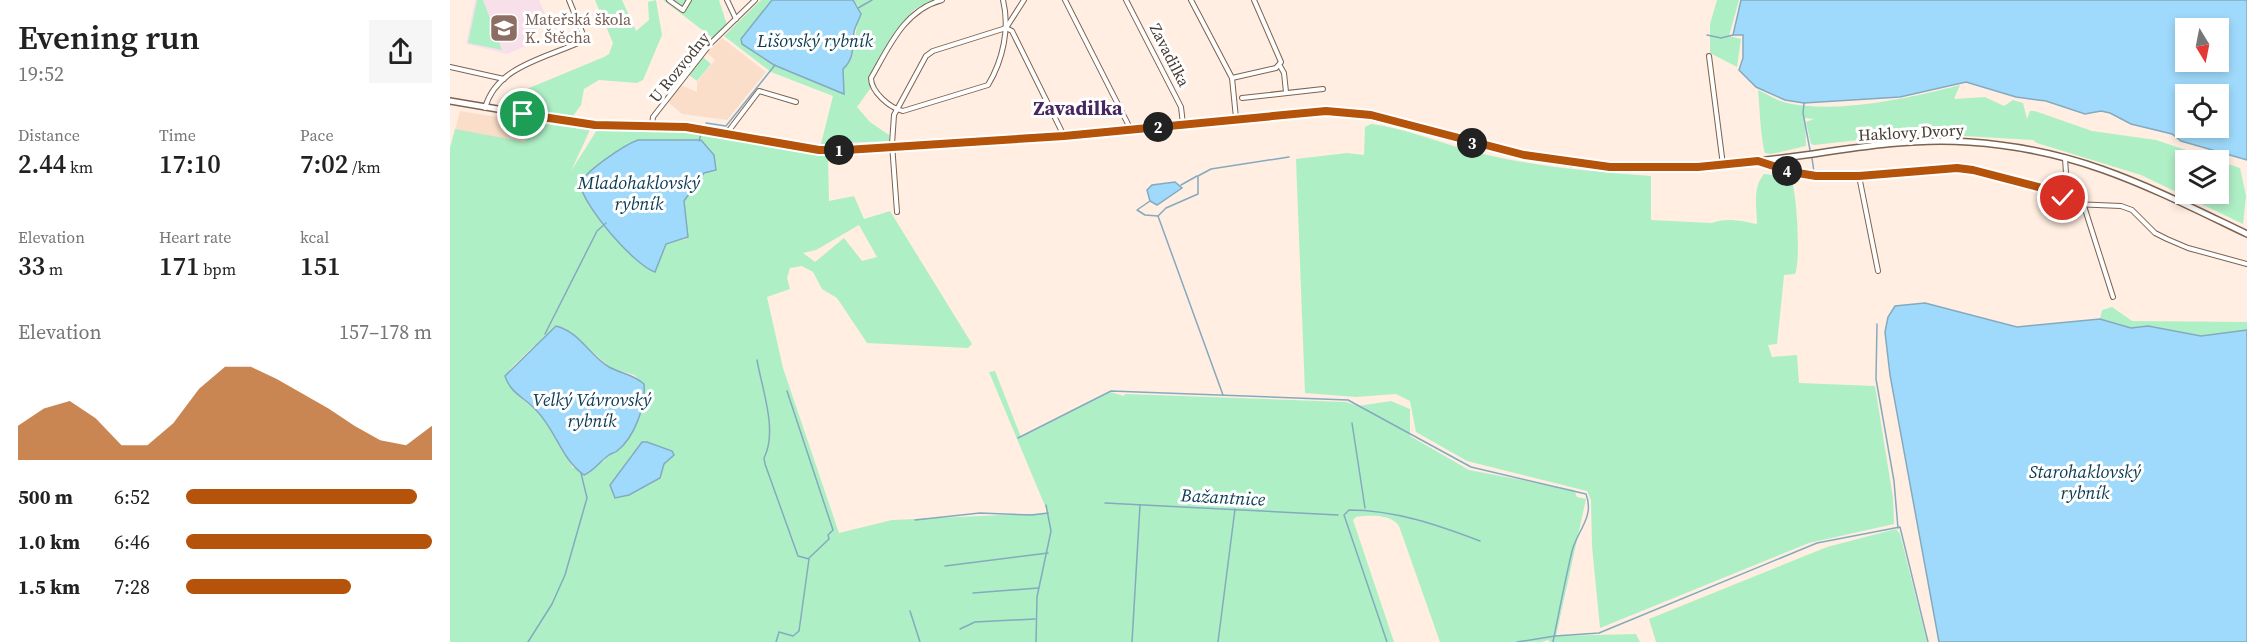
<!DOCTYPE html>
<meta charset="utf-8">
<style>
body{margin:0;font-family:"Source Serif 4",serif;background:#f6f6f6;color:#222;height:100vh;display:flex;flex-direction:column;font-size:22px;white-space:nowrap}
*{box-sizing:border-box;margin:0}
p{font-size:20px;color:#767676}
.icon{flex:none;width:33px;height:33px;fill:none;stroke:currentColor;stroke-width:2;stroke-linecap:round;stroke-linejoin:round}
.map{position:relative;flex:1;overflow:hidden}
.sheet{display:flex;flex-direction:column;background:#fff;width:450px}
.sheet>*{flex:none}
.needle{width:39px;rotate:170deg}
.tools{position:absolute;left:1725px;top:18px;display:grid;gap:12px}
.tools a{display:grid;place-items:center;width:54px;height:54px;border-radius:0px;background:#fff;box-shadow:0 3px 9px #0003;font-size:30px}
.pin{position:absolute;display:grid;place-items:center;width:51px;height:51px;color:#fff;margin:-26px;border:3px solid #fff;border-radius:50%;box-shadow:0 2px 6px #0007}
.km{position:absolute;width:30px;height:30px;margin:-15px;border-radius:50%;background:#222;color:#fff;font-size:16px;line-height:30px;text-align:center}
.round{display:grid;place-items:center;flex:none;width:63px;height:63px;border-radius:0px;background:#f6f6f6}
.headline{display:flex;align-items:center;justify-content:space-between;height:102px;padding:0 18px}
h1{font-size:33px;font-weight:600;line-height:45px}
.stats{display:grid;grid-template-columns:repeat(3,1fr);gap:9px;height:102px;padding:6px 18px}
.stats div{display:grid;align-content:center}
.stats b{font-size:26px;font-weight:600}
.stats small{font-size:16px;font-weight:400}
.stats p{font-size:16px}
.chart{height:168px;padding:12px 18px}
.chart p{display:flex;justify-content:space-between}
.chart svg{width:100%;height:108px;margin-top:6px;fill:#b45309;opacity:.7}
ul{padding:0 18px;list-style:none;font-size:20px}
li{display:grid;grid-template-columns:96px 72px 1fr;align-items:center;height:45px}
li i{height:15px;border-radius:8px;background:#b45309}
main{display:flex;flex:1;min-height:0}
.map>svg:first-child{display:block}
.built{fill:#fadec9}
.education{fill:#f8e0ea}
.green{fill:#afefc6;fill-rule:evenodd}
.water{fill:#9fdafc;stroke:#84aabf;stroke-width:1.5;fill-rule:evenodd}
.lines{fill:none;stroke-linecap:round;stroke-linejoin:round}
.stream{stroke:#84aabf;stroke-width:1.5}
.street-casing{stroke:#7b6350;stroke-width:6}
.secondary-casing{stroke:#7b6350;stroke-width:8}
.street{stroke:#fff;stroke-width:4}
.secondary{stroke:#fff;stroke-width:5}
.route-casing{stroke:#fff;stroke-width:12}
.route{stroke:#b45309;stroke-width:8}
.labels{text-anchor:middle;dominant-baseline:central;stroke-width:6;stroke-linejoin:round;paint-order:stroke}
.education-label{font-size:16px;fill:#785e54;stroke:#fff;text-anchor:start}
.street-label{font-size:16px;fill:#453a31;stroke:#fff}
.water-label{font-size:18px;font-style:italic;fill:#0a3a51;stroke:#fff}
.quarter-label{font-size:20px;font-weight:bold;fill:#48275f;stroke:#fff}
</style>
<main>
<section class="sheet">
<div class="headline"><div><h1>Evening run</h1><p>19:52</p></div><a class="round"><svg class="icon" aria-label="share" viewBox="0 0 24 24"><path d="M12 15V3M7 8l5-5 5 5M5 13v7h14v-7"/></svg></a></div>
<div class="stats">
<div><p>Distance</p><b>2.44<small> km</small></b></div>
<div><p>Time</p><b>17:10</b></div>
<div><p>Pace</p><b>7:02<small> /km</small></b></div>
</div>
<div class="stats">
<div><p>Elevation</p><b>33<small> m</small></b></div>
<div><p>Heart rate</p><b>171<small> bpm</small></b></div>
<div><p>kcal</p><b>151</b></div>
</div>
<div class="chart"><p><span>Elevation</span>157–178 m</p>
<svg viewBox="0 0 160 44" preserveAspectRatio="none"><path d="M0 44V30L10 23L20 20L30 27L40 38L50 38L60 29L70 15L80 6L90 6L100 11L110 17L120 23L130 30L140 36L150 38L160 30V44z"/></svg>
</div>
<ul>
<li><b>500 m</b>6:52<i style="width:94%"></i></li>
<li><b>1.0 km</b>6:46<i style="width:100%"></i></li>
<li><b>1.5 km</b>7:28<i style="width:67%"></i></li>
</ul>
</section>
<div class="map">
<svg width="1797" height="642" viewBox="0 0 1797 642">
<rect width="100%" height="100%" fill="#ffeee1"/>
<!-- built -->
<g class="built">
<path d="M 272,38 L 316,72 L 277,120 L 232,114 L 218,102 L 231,85 L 247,92 L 247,82 L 265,60 L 257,53 Z"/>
<path d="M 10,111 L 79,122 L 75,143 L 5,130 Z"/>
</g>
<!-- education -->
<path class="education" d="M 25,0 L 89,0 L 99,23 L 77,33 L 81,43 L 79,45 L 57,54 L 16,44 Z"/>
<!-- green -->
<g class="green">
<path d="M 27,0 L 33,0 L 52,50 L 18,43 Z"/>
<path d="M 145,0 L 172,0 L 186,31 L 199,20 L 198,2 L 206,0 L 212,35 L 193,80 L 187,83 L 149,80 L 134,89 L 131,105 L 123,116 C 108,118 81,117 71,105 L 72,91 L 154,57 L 159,54 L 163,43 Z"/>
<path d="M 213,0 L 269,0 L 277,25 L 264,39 Z"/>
<path d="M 311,0 L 322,0 L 291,39 L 292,44 L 324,65 L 394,94 L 393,69 C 408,54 405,27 409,7 L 403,0 L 484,0 L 465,9 L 446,30 L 420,75 L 420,89 L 407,107 L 420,122 L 439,135 L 439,141 L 371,144 L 383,96 L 321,72 L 274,36 Z"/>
<path d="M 1267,0 L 1289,0 L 1279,36 L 1291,39 L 1287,67 L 1260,53 L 1260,24 Z"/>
<path d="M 253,57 L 261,64 L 247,81 L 239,75 Z"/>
<path d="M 1510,85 L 1504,99 L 1535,97 L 1554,106 L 1563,100 L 1573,103 L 1577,119 L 1580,111 L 1585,111 L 1642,131 L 1706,140 L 1790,168 L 1796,196 L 1793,224 L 1691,175 L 1587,143 L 1583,140 L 1515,136 L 1480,137 L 1470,133 L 1364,145 L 1361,144 L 1356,122 L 1364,119 L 1355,118 L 1356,146 L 1321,154 L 1315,153 L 1314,150 C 1310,128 1310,111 1308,90 C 1317,94 1327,101 1337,103 C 1387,114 1461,98 1510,85 ZM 1736,160 L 1768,160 L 1768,194 L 1736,194 Z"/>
<path d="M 79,122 L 140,130 L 121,171 L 147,130 L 242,133 L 378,156 L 379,201 L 404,196 L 414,219 L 440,211 L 522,344 L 518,348 L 417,343 L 387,298 L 372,289 L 363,272 L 352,266 L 340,268 L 337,278 L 340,289 L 317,297 L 333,368 L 389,533 L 442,520 L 598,513 L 539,372 L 545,371 L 571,437 L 660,392 L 674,396 L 675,394 L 896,402 L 908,406 L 941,401 L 960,409 L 960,436 L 1019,470 L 1124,490 L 1127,497 L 1136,499 L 1106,636 L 1186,634 L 1190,642 L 1100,642 L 1098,640 L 1092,642 L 990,642 L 949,526 C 941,514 920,515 906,517 L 903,520 L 944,642 L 0,642 L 0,148 L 5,129 L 75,142 ZM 188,140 L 251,140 L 257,170 L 234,201 L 236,239 L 216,244 L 205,272 L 161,232 L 141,208 L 137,174 C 156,164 165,148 188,140 ZM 409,225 L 427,257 L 412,261 L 394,238 L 365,262 L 353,253 L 366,250 ZM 115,328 L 161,368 L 184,375 L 194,384 L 154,461 L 123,468 L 102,429 L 85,409 L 68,396 L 60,369 L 83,347 ZM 204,444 C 216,453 211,465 210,478 L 179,495 L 165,498 L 171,471 L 181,455 Z"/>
<path d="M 921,124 C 952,128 980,139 1010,148 C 1074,166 1135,171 1201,176 L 1201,220 L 1262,223 C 1275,217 1294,221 1307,224 C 1307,208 1302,188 1314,174 L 1340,177 C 1347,186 1351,262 1345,274 L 1334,275 L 1327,344 L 1318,345 L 1322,357 L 1347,355 L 1349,383 L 1425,386 L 1443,498 L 1444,524 L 1359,543 L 1150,628 L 1142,546 L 1141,500 L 1137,491 L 1017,461 L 966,432 L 960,401 L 946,394 L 906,397 L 855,393 L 846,159 L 897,153 L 914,155 L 915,127 Z"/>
<path d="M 1662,307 L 1682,321 L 1797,322 L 1797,330 L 1751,336 L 1698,326 L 1681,328 L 1650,319 L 1652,310 Z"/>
<path d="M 1446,529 L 1450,534 L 1477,642 L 1206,642 L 1199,619 L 1377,547 Z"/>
</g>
<!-- water -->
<g class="water">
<path d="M 322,0 L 403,0 L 411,14 C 409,20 405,26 404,32 C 402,47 405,58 393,69 L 394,94 L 324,65 L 292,44 L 291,39 Z"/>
<path d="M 1291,0 L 1797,0 L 1797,160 L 1731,141 L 1722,134 L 1681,124 L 1660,113 L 1651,111 L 1635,114 L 1596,101 L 1566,97 L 1516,82 L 1450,97 L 1354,103 L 1335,100 L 1306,87 L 1289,70 L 1293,58 L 1293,35 L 1283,35 ZM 1736,28 L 1768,28 L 1768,62 L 1736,62 ZM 1736,94 L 1768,94 L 1768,128 L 1736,128 Z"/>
<path d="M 188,140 L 251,140 L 264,155 L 266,170 L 254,173 L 234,201 L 238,237 L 216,244 L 205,272 C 184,265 134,207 130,184 C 134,172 174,145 188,140 Z"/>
<path d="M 725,182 L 732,188 L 707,205 L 700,201 L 697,190 L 702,185 Z"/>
<path d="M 1475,303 L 1567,327 L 1650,319 L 1681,328 L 1698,326 L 1751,336 L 1797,330 L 1797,642 L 1489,642 L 1440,375 L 1435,332 L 1438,317 L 1445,306 Z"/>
<path d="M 106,326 C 130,332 139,355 159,367 C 172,374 183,374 194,384 C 196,405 185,437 167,451 C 165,453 161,453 159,455 C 150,461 145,470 134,475 C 111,459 106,430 86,410 C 75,398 60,393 55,376 Z"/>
<path d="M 192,442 L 197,442 L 222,451 L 224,455 L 214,464 L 210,478 L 179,495 L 165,498 L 160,485 Z"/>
</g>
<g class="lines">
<!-- stream -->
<g class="stream">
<path d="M 408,8 L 422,0"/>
<path d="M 1257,35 L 1271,38 L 1283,35"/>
<path d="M 1354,103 L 1353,113 L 1360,150"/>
<path d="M 256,123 L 276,126 L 325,65"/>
<path d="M 249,141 L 251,134"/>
<path d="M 1362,158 L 1364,172"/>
<path d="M 1508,171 L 1512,172"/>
<path d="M 1489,172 L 1502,171"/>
<path d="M 1519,173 L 1530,176"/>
<path d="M 1467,174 L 1482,173"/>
<path d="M 1455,175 L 1461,175"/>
<path d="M 1445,177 L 1450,176"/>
<path d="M 1534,177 L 1535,177"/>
<path d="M 1431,178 L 1442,177"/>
<path d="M 1541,178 L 1551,181"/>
<path d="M 1365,179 L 1373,179"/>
<path d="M 1380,180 L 1391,181"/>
<path d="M 1414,180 L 1425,179"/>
<path d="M 1399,181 L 1406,180"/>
<path d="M 731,185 L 747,176"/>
<path d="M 700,201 L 687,210 L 695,215 L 708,216"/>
<path d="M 1427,324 L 1426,379 L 1444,481 L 1448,528"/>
<path d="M 95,334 L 147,231 L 156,223"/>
<path d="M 307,360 C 312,389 328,431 314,458 L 315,464 L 348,556 L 359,559 L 349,631 L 343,636 L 329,632 L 326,642"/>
<path d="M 337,391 L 383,530 L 378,535 L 379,539 L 359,558"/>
<path d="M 773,395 L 708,216 L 716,208 L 748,194 L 748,176 L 761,169 L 839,157"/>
<path d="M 902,423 L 915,508"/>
<path d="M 568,438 L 661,391 L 898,400 L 1021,467 L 1136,494 C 1145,517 1127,531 1122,551 C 1115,581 1109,612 1103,642"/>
<path d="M 655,503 L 888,515"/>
<path d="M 465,520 L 530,513 L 582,515 L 598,513"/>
<path d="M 495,566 L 598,553"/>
<path d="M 523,593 L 588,588"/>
<path d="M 460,611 L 470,642"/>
<path d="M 510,629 L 525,622 L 585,619"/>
<path d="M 78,642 L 102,604 L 115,575 L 137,498 L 131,473"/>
<path d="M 586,642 L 587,597 L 601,531 L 596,505"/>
<path d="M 682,642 L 690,505"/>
<path d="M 768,642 L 785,509"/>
<path d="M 937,642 L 894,515 L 899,510 C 945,510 988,525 1030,541"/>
<path d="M 1067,642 L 1105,636 L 1149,633 L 1367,543 L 1450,527 L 1478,642"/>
</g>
<!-- street casing -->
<g class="street-casing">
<g id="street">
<path d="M 219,0 L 233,10 L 239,0"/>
<path d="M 277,0 L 286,19"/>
<path d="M 492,0 C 454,10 439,47 421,78 C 421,92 440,108 453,111 L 538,85 C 553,60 560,28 553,0"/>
<path d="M 615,0 L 681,130"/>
<path d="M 676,0 L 731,107 L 733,124"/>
<path d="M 741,0 L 782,78 L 786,118"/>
<path d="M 556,28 L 562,31 L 614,136"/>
<path d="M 1259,56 L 1273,165"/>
<path d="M 830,66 L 834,73 L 836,92"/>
<path d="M 0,67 L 54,79"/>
<path d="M 782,78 L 826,68 L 831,62 L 804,0"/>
<path d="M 792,98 L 873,89"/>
<path d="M 35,108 C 46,67 95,58 128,43 L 132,32 L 119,0"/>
<path d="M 202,126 L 203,117 L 261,43 L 305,0"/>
<path d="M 277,133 L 309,91 L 346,102"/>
<path d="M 1311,162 L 1342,172 L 1366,176 L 1409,176 L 1492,169 L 1523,170 L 1604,191 L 1623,204 L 1671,206 L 1682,210 L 1705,233 L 1717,239 L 1738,248 L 1797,264"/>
<path d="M 1409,176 L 1428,271"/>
<path d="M 1613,198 L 1617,189 L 1615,158"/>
<path d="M 1634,206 L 1663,297"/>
<path d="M 447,212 L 442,144 L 444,115 L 476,56 L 483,51 L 556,28 L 574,0"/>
</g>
</g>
<!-- secondary casing -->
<g class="secondary-casing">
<path id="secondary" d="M 0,101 L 130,123 L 255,129 L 369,150 L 614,136 L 875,111 C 928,114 974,130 1024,143 C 1068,155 1113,164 1159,167 C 1228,172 1296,163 1363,154 C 1415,146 1467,138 1519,142 C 1629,149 1701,188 1797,234"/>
</g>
<!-- street -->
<use href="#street" class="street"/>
<!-- secondary -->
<use href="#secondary" class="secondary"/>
</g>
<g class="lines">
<!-- route casing -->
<g class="route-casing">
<path id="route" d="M 73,114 L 145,125 L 236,127 L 369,150 L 396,150 L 614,136 L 876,111 L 921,115 L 1074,155 L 1160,167 L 1248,167 L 1308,161 L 1342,172 L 1366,176 L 1409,176 L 1507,168 L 1523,170 L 1604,191 L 1613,198"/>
</g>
<!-- route -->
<use href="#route" class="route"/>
</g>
<!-- icons -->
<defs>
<g id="school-square" transform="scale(1.5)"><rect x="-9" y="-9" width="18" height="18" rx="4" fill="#8d6e63" stroke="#fff"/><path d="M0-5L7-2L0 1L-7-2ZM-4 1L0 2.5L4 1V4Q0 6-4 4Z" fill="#fff"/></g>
</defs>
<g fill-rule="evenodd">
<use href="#school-square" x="54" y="28"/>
</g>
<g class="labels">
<!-- education labels -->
<g class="education-label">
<text x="75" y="19">Mateřská škola<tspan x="75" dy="18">K. Štěcha</tspan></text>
</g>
<!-- street labels -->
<g class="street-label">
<text transform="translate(720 55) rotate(63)">Zavadilka</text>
<text transform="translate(229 67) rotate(-51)">U Rozvodny</text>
<text transform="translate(1461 132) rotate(-3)">Haklovy Dvory</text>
</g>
<!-- water labels -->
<g class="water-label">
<text x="365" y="40">Lišovský rybník</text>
<text x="189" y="182">Mladohaklovský<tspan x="189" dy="21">rybník</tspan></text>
<text x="142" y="399">Velký Vávrovský<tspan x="142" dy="21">rybník</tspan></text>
<text x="1635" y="471">Starohaklovský<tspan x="1635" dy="21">rybník</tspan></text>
<text transform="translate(773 497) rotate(3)">Bažantnice</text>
</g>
<!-- quarter labels -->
<g class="quarter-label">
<text x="628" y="108">Zavadilka</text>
</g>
</g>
</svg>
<div class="tools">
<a><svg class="needle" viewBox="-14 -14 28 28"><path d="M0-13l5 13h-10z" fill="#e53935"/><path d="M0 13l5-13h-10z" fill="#767676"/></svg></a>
<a><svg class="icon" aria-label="locate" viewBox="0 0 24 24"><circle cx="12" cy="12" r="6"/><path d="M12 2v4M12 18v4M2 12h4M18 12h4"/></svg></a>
<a><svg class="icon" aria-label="layers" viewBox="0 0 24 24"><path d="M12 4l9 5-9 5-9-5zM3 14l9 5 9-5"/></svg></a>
</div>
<div class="pin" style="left:73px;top:114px;background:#1e9e55"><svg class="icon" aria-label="arrive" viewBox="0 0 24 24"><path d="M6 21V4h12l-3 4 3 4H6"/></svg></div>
<div class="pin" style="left:1613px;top:198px;background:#d93025"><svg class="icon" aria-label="check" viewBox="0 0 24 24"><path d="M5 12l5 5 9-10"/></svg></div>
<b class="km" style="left:389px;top:150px">1</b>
<b class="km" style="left:708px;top:127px">2</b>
<b class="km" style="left:1022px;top:143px">3</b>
<b class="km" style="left:1337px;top:171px">4</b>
</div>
</main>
